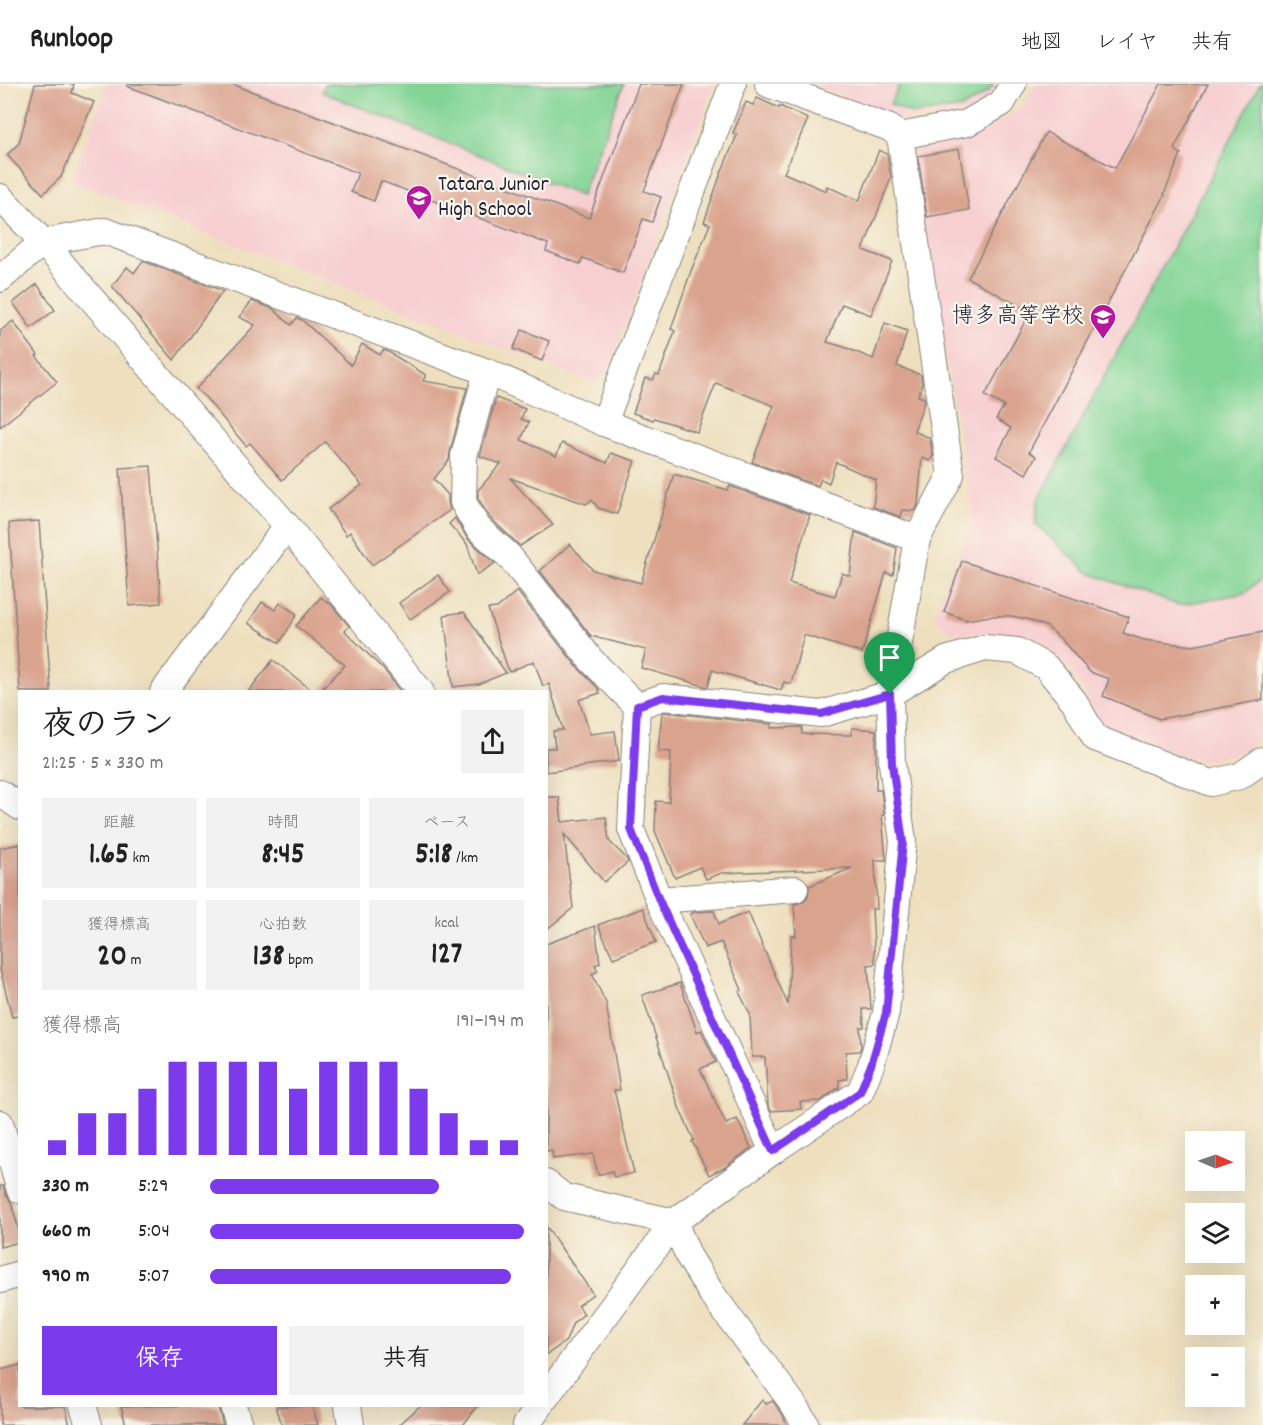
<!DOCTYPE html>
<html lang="ja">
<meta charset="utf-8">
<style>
body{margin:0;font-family:Dekko,"Klee One",sans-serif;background:#f2f2f2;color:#222;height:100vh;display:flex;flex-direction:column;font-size:22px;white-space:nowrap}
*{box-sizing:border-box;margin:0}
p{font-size:20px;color:#767676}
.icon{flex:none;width:33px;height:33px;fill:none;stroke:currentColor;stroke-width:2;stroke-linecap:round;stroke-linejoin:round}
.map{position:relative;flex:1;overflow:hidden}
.sheet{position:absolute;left:18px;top:606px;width:530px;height:717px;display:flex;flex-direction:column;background:#fff;border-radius:0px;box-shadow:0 6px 24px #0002}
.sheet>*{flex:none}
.needle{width:39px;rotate:92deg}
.fabs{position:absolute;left:1185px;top:1047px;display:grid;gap:12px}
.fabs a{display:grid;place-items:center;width:60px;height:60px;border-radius:0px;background:#fff;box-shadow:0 6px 24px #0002;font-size:30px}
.pin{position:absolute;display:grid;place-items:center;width:51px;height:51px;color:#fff;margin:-62px -26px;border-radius:50% 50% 50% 0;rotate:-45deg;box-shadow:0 0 6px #0007}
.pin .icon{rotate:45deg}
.round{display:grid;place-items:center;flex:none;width:63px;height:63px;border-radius:0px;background:#f2f2f2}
.overview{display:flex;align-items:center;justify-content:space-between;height:102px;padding:0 24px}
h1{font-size:33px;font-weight:700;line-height:45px}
.figures{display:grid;grid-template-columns:repeat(3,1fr);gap:9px;height:102px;padding:6px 24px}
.figures div{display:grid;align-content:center;border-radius:0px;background:#f2f2f2;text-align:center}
.figures b{font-size:30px;font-weight:700}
.figures small{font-size:16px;font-weight:400}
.figures p{font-size:16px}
.chart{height:168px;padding:12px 24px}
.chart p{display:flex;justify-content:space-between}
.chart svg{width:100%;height:108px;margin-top:6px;stroke:#7c3aed;stroke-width:6}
.action{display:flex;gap:12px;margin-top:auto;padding:12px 24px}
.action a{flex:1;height:69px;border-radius:0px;background:#7c3aed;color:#fff;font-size:24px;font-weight:700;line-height:69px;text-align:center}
.action a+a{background:#f2f2f2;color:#222}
ul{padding:0 24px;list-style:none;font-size:20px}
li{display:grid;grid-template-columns:96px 72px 1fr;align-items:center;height:45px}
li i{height:15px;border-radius:8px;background:#7c3aed}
header{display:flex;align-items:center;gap:36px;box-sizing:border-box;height:84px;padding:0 30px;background:#fff;border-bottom:2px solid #e0e0e0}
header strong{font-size:28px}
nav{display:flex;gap:33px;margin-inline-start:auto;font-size:21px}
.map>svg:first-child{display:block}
.built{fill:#f7cfd1}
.green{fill:#82d495;stroke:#527b68;stroke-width:1.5}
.building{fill:#daa38e}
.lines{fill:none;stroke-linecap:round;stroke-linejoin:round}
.minor-casing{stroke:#88817d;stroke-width:28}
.minor{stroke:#fff;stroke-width:26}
.route-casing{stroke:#fff;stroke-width:12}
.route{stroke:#7c3aed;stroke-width:8}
.labels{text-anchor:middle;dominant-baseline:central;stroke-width:4.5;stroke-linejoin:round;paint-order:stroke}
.poi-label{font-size:22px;fill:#22223b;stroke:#fbf7ec;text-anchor:start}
</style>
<header>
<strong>Runloop</strong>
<nav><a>地図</a><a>レイヤ</a><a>共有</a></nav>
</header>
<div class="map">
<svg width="1263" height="1341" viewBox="0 0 1263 1341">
<rect width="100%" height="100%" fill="#fbf7ec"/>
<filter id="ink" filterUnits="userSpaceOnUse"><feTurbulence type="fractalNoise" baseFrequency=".0167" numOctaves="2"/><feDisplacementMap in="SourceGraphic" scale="12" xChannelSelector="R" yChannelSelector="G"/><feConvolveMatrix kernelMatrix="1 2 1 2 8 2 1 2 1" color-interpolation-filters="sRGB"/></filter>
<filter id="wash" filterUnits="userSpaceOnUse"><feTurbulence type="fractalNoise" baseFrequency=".008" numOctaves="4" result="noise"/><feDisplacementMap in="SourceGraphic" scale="24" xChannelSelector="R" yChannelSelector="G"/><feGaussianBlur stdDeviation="1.35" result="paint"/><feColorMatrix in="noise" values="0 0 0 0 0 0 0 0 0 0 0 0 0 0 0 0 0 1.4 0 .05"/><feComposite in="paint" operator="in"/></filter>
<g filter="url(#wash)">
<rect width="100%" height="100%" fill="#eee0bf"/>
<!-- built -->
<g class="built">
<path d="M 106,0 L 714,0 L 608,288 L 591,298 L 72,98 Z"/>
<path d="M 814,0 L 1000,0 L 994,10 L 973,28 L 899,37 Z"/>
<path d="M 1035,0 L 1263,0 L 1263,654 L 1240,669 L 1199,677 L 1099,639 L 1069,583 L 1026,551 L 950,549 L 934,532 L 973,437 L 913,74 L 920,63 L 977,52 L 1023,22 Z"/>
</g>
<!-- green -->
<g class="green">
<path d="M 325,0 L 624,0 L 581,112 L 322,8 Z"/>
<path d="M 900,0 L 994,0 L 989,7 L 963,24 L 912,30 L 890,20 Z"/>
<path d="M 1260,0 L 1263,0 L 1263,493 L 1245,509 L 1178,521 L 1089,489 L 1035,440 L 1038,417 Z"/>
</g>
<g id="blocks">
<!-- building -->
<g class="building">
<path d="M 35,0 L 74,0 L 72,9 L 94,18 L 61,93 L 43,110 L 7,71 L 19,59 Z"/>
<path d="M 128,0 L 232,0 L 589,134 L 639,0 L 684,0 L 644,107 L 661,113 L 652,138 L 643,135 L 623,189 L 583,174 L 580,180 L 546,167 L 548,160 L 381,97 L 374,117 L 351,108 L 358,89 L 127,2 Z"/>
<path d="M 1161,0 L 1208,0 L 1174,65 L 1181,70 L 1164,110 L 1165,111 L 1029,368 L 1036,372 L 1026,390 L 996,373 L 1011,344 L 996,335 L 1004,322 L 985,312 L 1030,228 L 968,194 L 1046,48 L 1115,84 Z"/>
<path d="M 757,14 L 779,24 L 780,22 L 808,35 L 784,89 L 826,107 L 827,102 L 859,117 L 879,66 L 887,70 L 891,94 L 863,166 L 892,177 L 871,231 L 842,220 L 827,258 L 844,263 L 873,275 L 885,239 L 907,247 L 897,282 L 921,291 L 922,300 L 918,312 L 924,314 L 925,316 L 914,347 L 930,354 L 933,372 L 930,377 L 922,374 L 918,421 L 915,427 L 902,426 L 901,433 L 873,423 L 876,396 L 836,378 L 829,399 L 821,395 L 818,402 L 752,378 L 774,322 L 716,299 L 697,348 L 654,334 L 653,336 L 633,329 L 645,294 L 653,296 L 656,290 L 659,291 L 675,247 L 671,245 L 691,187 L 710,140 L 704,138 L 721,89 L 737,51 L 733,49 L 746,18 L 753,21 Z"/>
<path d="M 959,65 L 969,126 L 927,133 L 918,72 Z"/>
<path d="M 143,177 L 223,207 L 174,276 L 112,202 L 127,183 L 134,189 Z"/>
<path d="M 37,200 L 55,226 L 31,244 L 13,219 Z"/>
<path d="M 252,217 L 272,224 L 291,241 L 297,234 L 302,236 L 351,281 L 362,260 L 380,271 L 383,266 L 387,267 L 426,291 L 423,297 L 467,304 L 450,368 L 449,376 L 434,395 L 448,411 L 448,418 L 450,426 L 372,481 L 350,448 L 346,451 L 328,425 L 362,401 L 325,358 L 282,396 L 250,359 L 246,362 L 205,313 L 196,305 L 255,241 L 239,233 Z"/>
<path d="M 13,237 L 38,271 L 36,272 L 57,298 L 0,343 L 0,247 Z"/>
<path d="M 522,246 L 549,257 L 542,277 L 513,265 Z"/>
<path d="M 496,314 L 525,325 L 521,335 L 529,338 L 521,356 L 556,372 L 562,359 L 607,379 L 611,369 L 635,377 L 617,430 L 598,424 L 592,416 L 586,420 L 510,394 L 553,441 L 520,462 L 490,434 L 478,414 L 478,406 L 501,380 L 480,372 Z"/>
<path d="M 151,382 L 161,519 L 129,522 L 120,384 Z"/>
<path d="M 674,390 L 728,406 L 730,402 L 810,431 L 789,499 L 835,512 L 842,489 L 850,492 L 855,448 L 897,464 L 893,491 L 886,489 L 862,569 L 804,551 L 791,600 L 784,598 L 781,606 L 712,586 L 708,603 L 641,584 L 646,566 L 591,552 L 540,487 L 570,460 L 593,486 L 641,499 Z"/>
<path d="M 455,434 L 468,455 L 495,479 L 477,491 L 467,460 L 449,440 Z"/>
<path d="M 39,437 L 51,608 L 20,608 L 9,439 Z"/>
<path d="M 962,477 L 1129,533 L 1123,549 L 1144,556 L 1193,562 L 1263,548 L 1263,616 L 1159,635 L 1103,612 L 1109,595 L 1090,588 L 1060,554 L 1047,543 L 1027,535 L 1011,532 L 990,532 L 966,536 L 944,528 Z"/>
<path d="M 438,491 L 450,508 L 410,535 L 399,519 Z"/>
<path d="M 517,507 L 579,585 L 598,604 L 600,609 L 579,616 L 590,650 L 615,647 L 619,677 L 583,682 L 583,683 L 546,688 L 546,664 L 555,664 L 553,647 L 563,646 L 549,600 L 543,602 L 534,577 L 509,588 L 488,525 L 497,524 Z"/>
<path d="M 321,513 L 332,521 L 349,542 L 345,547 L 385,587 L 401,608 L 319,608 L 345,581 L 296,542 Z"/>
<path d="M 262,518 L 275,526 L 280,519 L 297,530 L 280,559 L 248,539 Z"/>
<path d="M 464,528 L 506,589 L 479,600 L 453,603 L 444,531 Z"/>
<path d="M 273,576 L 314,608 L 248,608 Z"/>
<path d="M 665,628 L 772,640 L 771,644 L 802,643 L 802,650 L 852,651 L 852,644 L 876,646 L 876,706 L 881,706 L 884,731 L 882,731 L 886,776 L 875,776 L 877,825 L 872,825 L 875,880 L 868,881 L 871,925 L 863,925 L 864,943 L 860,943 L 861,963 L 859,967 L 846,968 L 847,995 L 839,996 L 839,1004 L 835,1006 L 821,1017 L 800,1018 L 801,1025 L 771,1027 L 768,1021 L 765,973 L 752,973 L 750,930 L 739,908 L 742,906 L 721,858 L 705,864 L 690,830 L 695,828 L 714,827 L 719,840 L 748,828 L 788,921 L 791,852 L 796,852 L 794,820 L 803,818 L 808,812 L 809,802 L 852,784 L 722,789 L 706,795 L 700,783 L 675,794 L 655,747 L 656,717 L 669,718 L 671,668 L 658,667 L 662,629 Z"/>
<path d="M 546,713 L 559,713 L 562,738 L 606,733 L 609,757 L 627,775 L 628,778 L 604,798 L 564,750 L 573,824 L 546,846 Z"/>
<path d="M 20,760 L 20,932 L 12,933 L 0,885 L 0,764 Z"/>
<path d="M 643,824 L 656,858 L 613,874 L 598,841 Z"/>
<path d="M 595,842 L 600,879 L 595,881 L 598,887 L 592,890 L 606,919 L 620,1006 L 614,1006 L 634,1089 L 614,1093 L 612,1087 L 598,1091 L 593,1070 L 553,1075 L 552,1066 L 546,1067 L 546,860 Z"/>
<path d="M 680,899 L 697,948 L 701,946 L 716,978 L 700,985 L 726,1040 L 737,1035 L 751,1064 L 725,1083 L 709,1091 L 692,1057 L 694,1056 L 680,1026 L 642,911 Z"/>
<path d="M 0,1102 L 3,1102 L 6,1111 L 11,1118 L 20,1150 L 20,1158 L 0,1163 Z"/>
<path d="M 546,1142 L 593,1210 L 578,1221 L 584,1230 L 573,1239 L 566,1257 L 546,1271 Z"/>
<path d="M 20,1281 L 20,1322 L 65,1322 L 70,1341 L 0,1341 L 0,1286 Z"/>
<path d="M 762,1316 L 766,1320 L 773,1317 L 782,1329 L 787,1341 L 742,1341 Z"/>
<path d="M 121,1322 L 218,1322 L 223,1341 L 126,1341 Z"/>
<path d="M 276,1322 L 312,1322 L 318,1341 L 282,1341 Z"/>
<path d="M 420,1322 L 478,1322 L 463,1341 L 399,1341 Z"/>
</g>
</g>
</g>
<g filter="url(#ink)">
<use href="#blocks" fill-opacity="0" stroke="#88817d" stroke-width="1.5"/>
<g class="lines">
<!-- minor casing -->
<g class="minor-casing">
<g id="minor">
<path d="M 768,0 L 890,44 L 900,52 L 967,39 L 1002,19 L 1013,0"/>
<path d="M 900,52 L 951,391 L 917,455"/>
<path d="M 0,113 L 43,158 L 287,442 L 421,608"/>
<path d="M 0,195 L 43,158 L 105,147 L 487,288 L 604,339 L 917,455 L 890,610 L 892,680 L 903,757 L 886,929 L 871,981 L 860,1008 L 773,1067 L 659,816 L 631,745 L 637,622 L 591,576 L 509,472 L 478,444 L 463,418 L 464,372 L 487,288"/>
<path d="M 604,339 L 733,0"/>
<path d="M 163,608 L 287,442"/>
<path d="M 637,622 L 663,613 L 821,630 L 890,610 L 946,576 L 985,564 L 1017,567 L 1046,583 L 1074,617 L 1095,654 L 1211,699 L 1240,692 L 1263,676"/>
<path d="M 0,709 L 20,723"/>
<path d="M 659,816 L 795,805"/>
<path d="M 0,1039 L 20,1106"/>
<path d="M 546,1099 L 564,1113 L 674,1138"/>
<path d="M 674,1138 L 689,1173 L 712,1210 L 794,1321 L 806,1341"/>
<path d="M 0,1196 L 20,1190"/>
<path d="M 546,1313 L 674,1138 L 773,1067"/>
<path d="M 83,1322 L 89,1341"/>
<path d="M 233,1322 L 239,1341"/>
<path d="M 348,1322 L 351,1341"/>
<path d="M 526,1341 L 540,1322"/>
</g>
</g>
<!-- minor -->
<use href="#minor" class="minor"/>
</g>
</g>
<g class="lines" filter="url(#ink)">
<!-- route casing -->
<g class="route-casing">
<path id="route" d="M 890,610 L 892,680 L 903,758 L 886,929 L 871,981 L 860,1008 L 773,1067 L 659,816 L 631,745 L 637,622 L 663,613 L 821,630 Z"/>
</g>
<!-- route -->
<use href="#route" class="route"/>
</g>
<!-- icons -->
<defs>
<g id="school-pin" transform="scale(1.35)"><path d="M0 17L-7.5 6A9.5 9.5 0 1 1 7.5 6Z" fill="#b5179e" stroke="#fbf7ec"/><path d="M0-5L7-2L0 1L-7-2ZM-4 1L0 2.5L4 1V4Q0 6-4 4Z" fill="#fff"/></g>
</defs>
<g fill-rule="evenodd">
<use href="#school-pin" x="419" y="114"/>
<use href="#school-pin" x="1103" y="233"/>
</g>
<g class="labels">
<!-- poi labels -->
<g class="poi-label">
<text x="438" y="101">Tatara Junior<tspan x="438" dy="25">High School</tspan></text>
<text x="1084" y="233" text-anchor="end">博多高等学校</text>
</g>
</g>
</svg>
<div class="fabs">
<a><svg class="needle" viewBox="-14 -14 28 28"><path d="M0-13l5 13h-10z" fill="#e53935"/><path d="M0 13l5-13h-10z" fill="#767676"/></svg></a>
<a><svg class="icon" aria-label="layers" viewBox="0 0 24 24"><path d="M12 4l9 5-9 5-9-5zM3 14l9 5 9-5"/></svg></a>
<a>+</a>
<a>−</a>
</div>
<div class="pin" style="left:890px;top:610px;background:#1e9e55"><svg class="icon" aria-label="arrive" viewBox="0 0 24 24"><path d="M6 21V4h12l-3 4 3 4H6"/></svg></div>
<section class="sheet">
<div class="overview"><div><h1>夜のラン</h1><p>21:25 · 5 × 330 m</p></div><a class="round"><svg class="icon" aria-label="share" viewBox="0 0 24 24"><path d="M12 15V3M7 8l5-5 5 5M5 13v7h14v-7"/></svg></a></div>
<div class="figures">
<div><p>距離</p><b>1.65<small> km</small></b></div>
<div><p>時間</p><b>8:45</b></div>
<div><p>ペース</p><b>5:18<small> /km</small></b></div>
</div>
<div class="figures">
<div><p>獲得標高</p><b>20<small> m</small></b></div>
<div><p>心拍数</p><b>138<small> bpm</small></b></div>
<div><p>kcal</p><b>127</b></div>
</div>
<div class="chart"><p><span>獲得標高</span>191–194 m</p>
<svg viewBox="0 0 160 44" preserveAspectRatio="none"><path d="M5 44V38M15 44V27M25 44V27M35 44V17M45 44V6M55 44V6M65 44V6M75 44V6M85 44V17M95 44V6M105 44V6M115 44V6M125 44V17M135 44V27M145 44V38M155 44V38"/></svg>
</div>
<ul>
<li><b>330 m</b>5:29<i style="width:73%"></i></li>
<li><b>660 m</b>5:04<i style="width:100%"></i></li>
<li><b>990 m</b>5:07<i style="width:96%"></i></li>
</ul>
<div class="action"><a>保存</a><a>共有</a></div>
</section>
</div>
